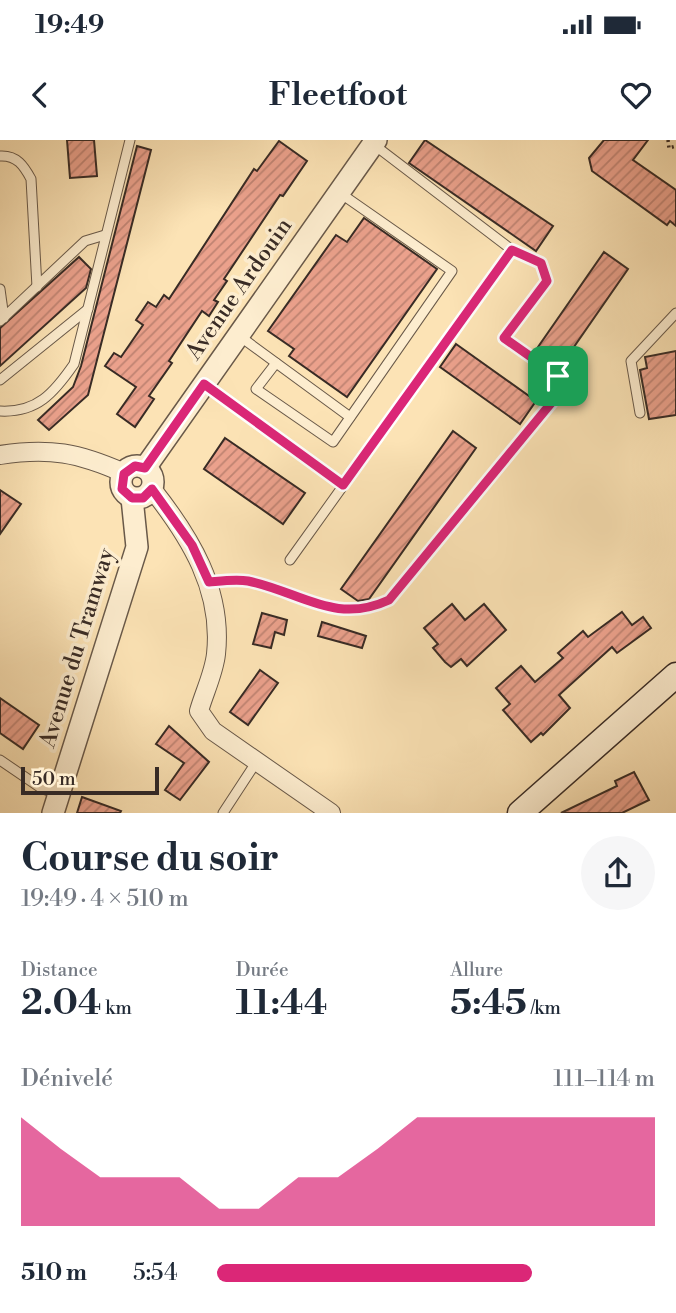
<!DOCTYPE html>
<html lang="fr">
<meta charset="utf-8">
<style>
body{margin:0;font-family:"Libre Bodoni",serif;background:#f6f6f7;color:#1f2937;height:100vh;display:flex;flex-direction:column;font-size:26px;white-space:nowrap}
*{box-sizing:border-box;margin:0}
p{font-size:23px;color:#747a83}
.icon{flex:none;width:38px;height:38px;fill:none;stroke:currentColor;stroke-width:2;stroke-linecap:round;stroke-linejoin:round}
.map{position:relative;height:673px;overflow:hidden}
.panel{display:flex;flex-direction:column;background:#fff;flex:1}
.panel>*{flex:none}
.scale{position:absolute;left:21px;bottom:18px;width:138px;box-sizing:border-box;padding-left:7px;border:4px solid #382b25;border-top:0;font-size:19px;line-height:24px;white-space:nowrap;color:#382b25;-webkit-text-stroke:5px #fdedcf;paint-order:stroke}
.pin{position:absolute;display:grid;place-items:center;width:60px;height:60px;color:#fff;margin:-30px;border-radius:14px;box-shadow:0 4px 10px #0006}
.round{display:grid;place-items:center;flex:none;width:74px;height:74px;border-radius:37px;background:#f6f6f7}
.headline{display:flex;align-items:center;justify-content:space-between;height:119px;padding:0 21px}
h1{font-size:38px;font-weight:800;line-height:52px}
.stats{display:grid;grid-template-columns:repeat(3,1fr);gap:10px;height:119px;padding:7px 21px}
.stats div{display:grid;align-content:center}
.stats b{font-size:35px;font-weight:800}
.stats small{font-size:19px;font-weight:400}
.stats p{font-size:19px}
.chart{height:196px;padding:14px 21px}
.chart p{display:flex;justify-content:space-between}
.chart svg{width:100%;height:126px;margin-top:7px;fill:#db2777;opacity:.7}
ul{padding:0 21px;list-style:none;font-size:23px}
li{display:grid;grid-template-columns:112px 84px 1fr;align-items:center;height:52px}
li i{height:18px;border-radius:9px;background:#db2777}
.status{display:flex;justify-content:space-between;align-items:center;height:49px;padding:0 35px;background:#fff;direction:ltr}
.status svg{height:19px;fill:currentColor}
header{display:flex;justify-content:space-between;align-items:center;height:91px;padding:0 21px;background:#fff;font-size:32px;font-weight:800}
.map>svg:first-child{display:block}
.building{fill:url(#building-hatch);stroke:#382b25;stroke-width:2}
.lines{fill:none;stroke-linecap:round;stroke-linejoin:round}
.service-casing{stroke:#695949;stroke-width:11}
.minor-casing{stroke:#695949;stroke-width:20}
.tertiary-casing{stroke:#695949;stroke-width:24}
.secondary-casing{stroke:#382b25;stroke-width:27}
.path{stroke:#382b25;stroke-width:3.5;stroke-dasharray:2 3.5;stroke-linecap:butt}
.service{stroke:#fdedcf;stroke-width:9}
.minor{stroke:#fdedcf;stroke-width:18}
.tertiary{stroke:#fdedcf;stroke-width:21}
.secondary{stroke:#fdedcf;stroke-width:24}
.route-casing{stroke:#fff;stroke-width:14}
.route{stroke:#db2777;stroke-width:9}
.labels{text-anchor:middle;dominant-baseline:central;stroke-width:7;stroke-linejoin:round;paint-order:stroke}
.street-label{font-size:23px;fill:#382b25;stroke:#fdedcf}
</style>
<div class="status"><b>19:49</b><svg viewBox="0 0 49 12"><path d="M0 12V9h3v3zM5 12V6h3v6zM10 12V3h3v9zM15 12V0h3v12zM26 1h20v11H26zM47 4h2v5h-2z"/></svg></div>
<header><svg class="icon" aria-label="back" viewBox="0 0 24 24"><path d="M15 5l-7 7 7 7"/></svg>Fleetfoot<svg class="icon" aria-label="heart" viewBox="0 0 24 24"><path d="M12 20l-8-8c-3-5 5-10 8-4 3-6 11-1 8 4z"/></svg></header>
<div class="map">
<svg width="676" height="673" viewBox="0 0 676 673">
<defs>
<pattern id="building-hatch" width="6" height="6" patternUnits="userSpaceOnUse" patternTransform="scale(1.75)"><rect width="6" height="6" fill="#eba18c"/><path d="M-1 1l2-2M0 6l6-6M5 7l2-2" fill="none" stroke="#bf8372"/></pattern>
</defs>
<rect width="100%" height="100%" fill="#fce3b5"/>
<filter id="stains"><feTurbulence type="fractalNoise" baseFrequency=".00286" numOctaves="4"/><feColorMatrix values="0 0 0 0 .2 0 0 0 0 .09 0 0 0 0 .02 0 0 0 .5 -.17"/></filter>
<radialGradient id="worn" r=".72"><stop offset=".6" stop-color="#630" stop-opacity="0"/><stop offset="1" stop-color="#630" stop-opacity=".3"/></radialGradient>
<!-- building -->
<g class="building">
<path d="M 67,0 L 94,0 L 97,36 L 70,38 Z"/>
<path d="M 425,0 L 553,86 L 536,111 L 409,23 Z"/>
<path d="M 604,0 L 648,0 L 633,20 L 676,50 L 676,86 L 670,81 L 667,85 L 592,31 L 589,18 Z"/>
<path d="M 279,1 L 307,21 L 283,56 L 280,55 L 224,139 L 227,141 L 214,160 L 218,162 L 209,176 L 202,171 L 169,221 L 172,223 L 149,256 L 154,259 L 135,287 L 117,274 L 136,247 L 105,226 L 114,213 L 121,217 L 143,185 L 136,180 L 148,162 L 156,167 L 164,155 L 169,159 L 254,29 L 257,31 Z"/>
<path d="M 137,6 L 151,10 L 88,255 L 49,290 L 38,280 L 73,247 L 81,226 Z"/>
<path d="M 364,78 L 437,129 L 347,257 L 289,216 L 294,209 L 268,191 L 336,95 L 347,102 Z"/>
<path d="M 604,112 L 628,129 L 562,224 L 538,207 Z"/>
<path d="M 79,117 L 91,129 L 86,148 L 0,226 L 0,188 Z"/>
<path d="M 456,204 L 536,261 L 520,284 L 440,227 Z"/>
<path d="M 676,211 L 676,275 L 649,279 L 640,230 L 647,228 L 645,217 Z"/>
<path d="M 453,291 L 476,308 L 369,459 L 358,461 L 341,449 Z"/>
<path d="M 225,298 L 305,353 L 283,384 L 204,329 Z"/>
<path d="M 0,350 L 21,364 L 0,394 Z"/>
<path d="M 452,464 L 465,480 L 484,464 L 506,490 L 467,526 L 461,519 L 451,527 L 445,522 L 433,508 L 438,504 L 424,488 Z"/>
<path d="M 622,472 L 632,485 L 643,477 L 651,488 L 617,513 L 612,507 L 559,555 L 570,568 L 543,595 L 541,593 L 531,602 L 503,570 L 510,564 L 496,548 L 521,526 L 535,542 L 563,518 L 558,513 L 583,491 L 588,497 Z"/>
<path d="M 262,473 L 287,480 L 284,495 L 275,492 L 271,508 L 253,504 Z"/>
<path d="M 322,482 L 366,496 L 362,508 L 318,496 Z"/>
<path d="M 260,530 L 278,543 L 248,585 L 230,572 Z"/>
<path d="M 0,558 L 39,585 L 23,609 L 0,593 Z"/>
<path d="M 169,586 L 209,622 L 180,660 L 165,650 L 184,623 L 156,604 Z"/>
<path d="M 634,632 L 649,660 L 622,673 L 561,673 L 617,646 L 615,641 Z"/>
<path d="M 82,657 L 121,671 L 120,673 L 77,673 Z"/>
</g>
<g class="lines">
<!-- service casing -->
<g class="service-casing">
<g id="service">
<path d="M 0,16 C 17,15 24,26 31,39 L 37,147"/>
<path d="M 0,149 L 4,178"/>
<path d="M 0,181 L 85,101 L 105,95"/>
<path d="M 238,195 L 350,277"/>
<path d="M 276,223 L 256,249 L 333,302 L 452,131 L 340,53"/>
<path d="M 0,240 L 88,169"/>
<path d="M 204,244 L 343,345"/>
<path d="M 0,271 C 37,273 54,253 74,224 L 130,0"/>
<path d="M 640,273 L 631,221 L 676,173"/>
<path d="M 290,420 L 512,110"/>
<path d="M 209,442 C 221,441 236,439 248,441 C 301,452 335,485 389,460 L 557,256 L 558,236 L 504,198 L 547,141 L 541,123 L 512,110 L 373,4"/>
<path d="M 0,620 L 41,648 L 57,654"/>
<path d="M 223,673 L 257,621"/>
</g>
</g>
<!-- minor casing -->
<g class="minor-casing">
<g id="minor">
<path d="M 0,315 C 49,307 79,313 124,333"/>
<path d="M 152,349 C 190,397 223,450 216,514 C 214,533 204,553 199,571 L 213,591 L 331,673"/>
</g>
</g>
<!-- tertiary casing -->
<g class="tertiary-casing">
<g id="tertiary">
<circle cx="137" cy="342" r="16"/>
<path d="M 145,328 L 376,0"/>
<path d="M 53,673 L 137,407 L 132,358"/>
</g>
</g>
<!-- secondary casing -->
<g class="secondary-casing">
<path id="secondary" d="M 520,673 L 676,535"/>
</g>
<!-- path -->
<path class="path" d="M 668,0 L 669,8 L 676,6"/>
<!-- service -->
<use href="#service" class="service"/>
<!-- minor -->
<use href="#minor" class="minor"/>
<!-- tertiary -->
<use href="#tertiary" class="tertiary"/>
<!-- secondary -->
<use href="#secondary" class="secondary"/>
</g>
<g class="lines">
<!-- route casing -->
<g class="route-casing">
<path id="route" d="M 512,110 L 541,123 L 547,141 L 504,198 L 558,236 L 557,256 L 389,460 C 335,485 301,452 248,441 C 236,439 221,441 209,442 L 192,405 L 152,349 L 143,358 L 132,358 L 122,349 L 124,334 L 135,326 L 145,328 L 204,244 L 343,345 Z"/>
</g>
<!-- route -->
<use href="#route" class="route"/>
</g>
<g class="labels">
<!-- street labels -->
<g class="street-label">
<text transform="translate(239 149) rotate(-55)">Avenue Ardouin</text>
<text transform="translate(77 508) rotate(-73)">Avenue du Tramway</text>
</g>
</g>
<rect width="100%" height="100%" filter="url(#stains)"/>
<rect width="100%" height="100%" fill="url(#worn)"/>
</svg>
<div class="scale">50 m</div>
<div class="pin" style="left:558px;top:236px;background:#1e9e55"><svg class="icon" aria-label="arrive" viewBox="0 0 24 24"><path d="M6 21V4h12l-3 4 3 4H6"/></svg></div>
</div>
<section class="panel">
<div class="headline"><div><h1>Course du soir</h1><p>19:49 · 4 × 510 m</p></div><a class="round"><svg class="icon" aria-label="share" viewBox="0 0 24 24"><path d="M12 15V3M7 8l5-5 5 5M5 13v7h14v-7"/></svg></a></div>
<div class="stats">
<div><p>Distance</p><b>2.04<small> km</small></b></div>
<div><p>Durée</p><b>11:44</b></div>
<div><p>Allure</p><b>5:45<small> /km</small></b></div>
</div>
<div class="chart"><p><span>Dénivelé</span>111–114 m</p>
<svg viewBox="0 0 160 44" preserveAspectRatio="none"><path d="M0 44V6L10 17L20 27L30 27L40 27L50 38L60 38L70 27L80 27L90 17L100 6L110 6L120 6L130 6L140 6L150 6L160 6V44z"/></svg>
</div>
<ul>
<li><b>510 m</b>5:54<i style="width:72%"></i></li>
</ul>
</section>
